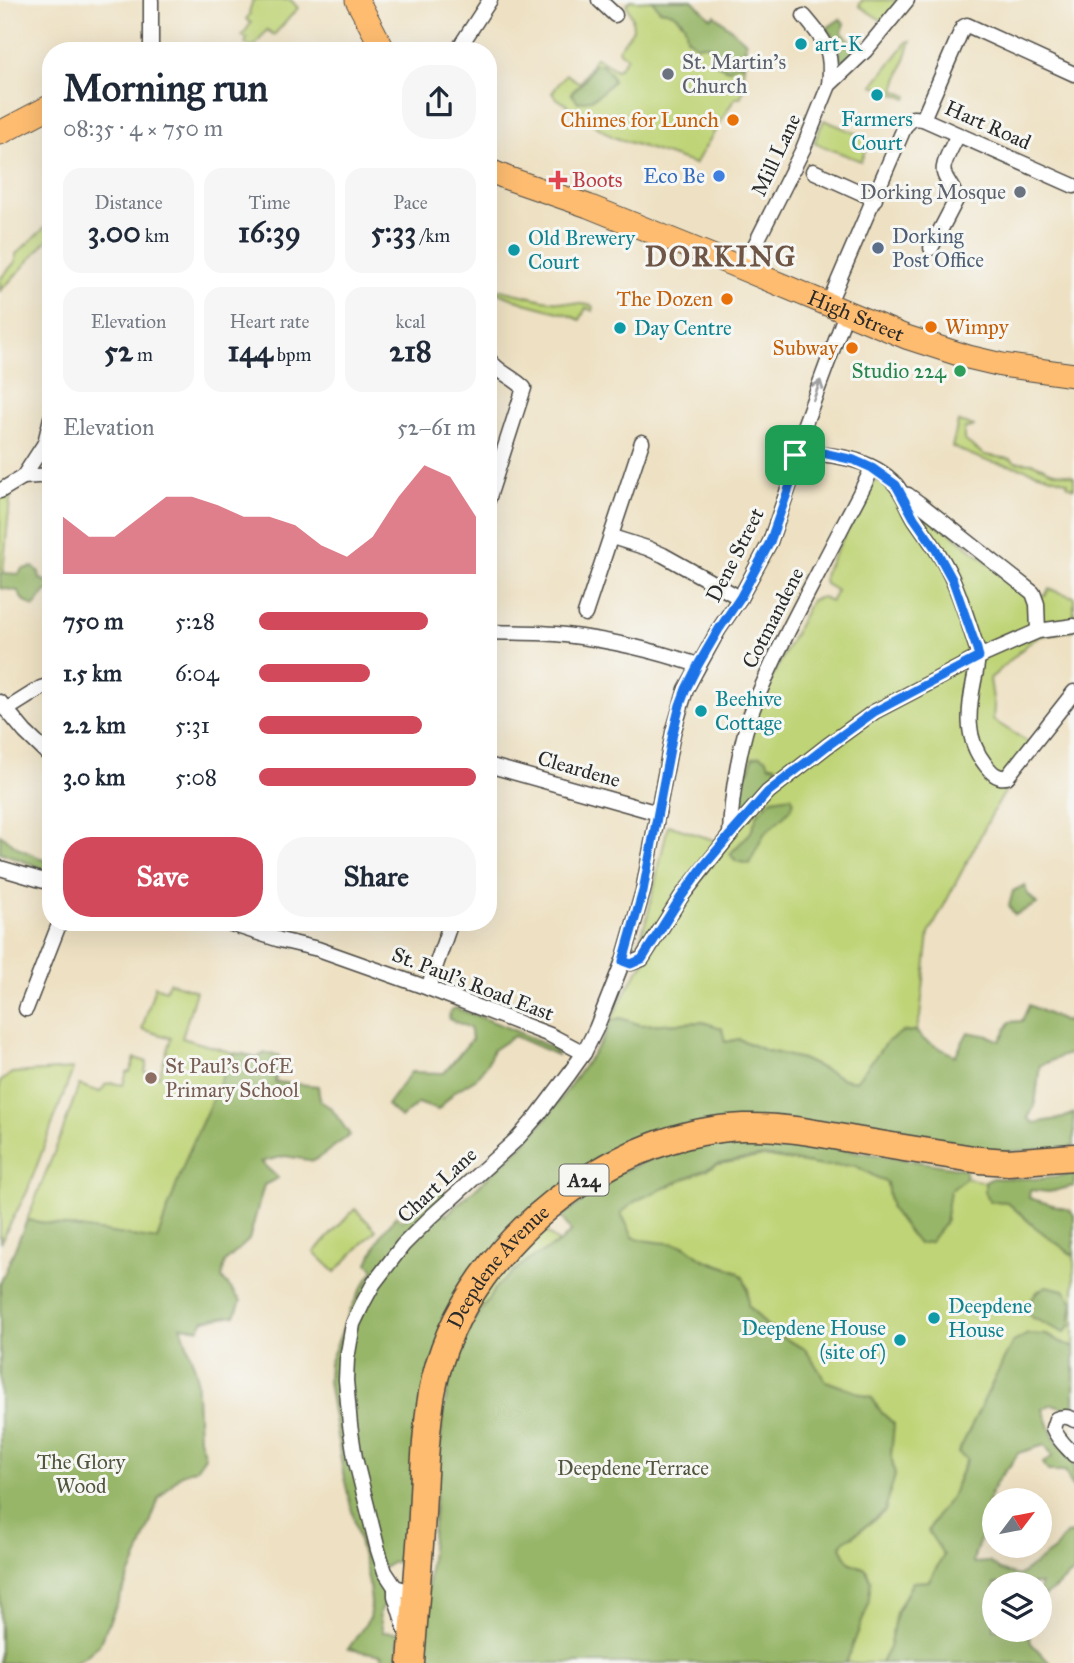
<!DOCTYPE html>
<meta charset="utf-8">
<style>
body{margin:0;font-family:"IM FELL Great Primer",serif;background:#f6f6f7;color:#1f2937;height:100vh;display:flex;flex-direction:column;font-size:26px;white-space:nowrap}
*{box-sizing:border-box;margin:0}
p{font-size:23px;color:#747a83}
.icon{flex:none;width:38px;height:38px;fill:none;stroke:currentColor;stroke-width:2;stroke-linecap:round;stroke-linejoin:round}
.map{position:relative;flex:1;overflow:hidden}
.details{position:absolute;left:42px;top:42px;width:455px;height:889px;display:flex;flex-direction:column;background:#fff;border-radius:28px;box-shadow:0 7px 28px #0002}
.details>*{flex:none}
.needle{width:46px;rotate:58deg}
.buttons{position:absolute;left:982px;top:1488px;display:grid;gap:14px}
.buttons a{display:grid;place-items:center;width:70px;height:70px;border-radius:50%;background:#fff;box-shadow:0 7px 28px #0002;font-size:35px}
.pin{position:absolute;display:grid;place-items:center;width:60px;height:60px;color:#fff;margin:-30px;border-radius:14px;box-shadow:0 4px 10px #0006}
.round{display:grid;place-items:center;flex:none;width:74px;height:74px;border-radius:28px;background:#f6f6f7}
.head{display:flex;align-items:center;justify-content:space-between;height:119px;padding:0 21px}
h1{font-size:38px;font-weight:700;line-height:52px}
.stats{display:grid;grid-template-columns:repeat(3,1fr);gap:10px;height:119px;padding:7px 21px}
.stats div{display:grid;align-content:center;border-radius:18px;background:#f6f6f7;text-align:center}
.stats b{font-size:30px;font-weight:700}
.stats small{font-size:19px;font-weight:400}
.stats p{font-size:19px}
.chart{height:196px;padding:14px 21px}
.chart p{display:flex;justify-content:space-between}
.chart svg{width:100%;height:126px;margin-top:7px;fill:#d1495b;opacity:.7}
.cta{display:flex;gap:14px;margin-top:auto;padding:14px 21px}
.cta a{flex:1;height:80px;border-radius:28px;background:#d1495b;color:#fff;font-size:28px;font-weight:700;line-height:80px;text-align:center}
.cta a+a{background:#f6f6f7;color:#1f2937}
ul{padding:0 21px;list-style:none;font-size:23px}
li{display:grid;grid-template-columns:112px 84px 1fr;align-items:center;height:52px}
li i{height:18px;border-radius:9px;background:#d1495b}
.map>svg:first-child{display:block}
.green{fill:#bfd477;stroke:#758051;stroke-width:2}
.forest{fill:#97b668;stroke:#61704a;stroke-width:2}
.lines{fill:none;stroke-linecap:round;stroke-linejoin:round}
.street-casing{stroke:#484642;stroke-width:17}
.primary-casing{stroke:#484642;stroke-width:25}
.highway-casing{stroke:#484642;stroke-width:29}
.street{stroke:#fff;stroke-width:14}
.primary{stroke:#fdbc70;stroke-width:23}
.highway{stroke:#fdbc70;stroke-width:26}
.oneway{stroke:#a0a0a0}
.route-casing{stroke:#fff;stroke-width:14}
.route{stroke:#1a73e8;stroke-width:9}
.culture-dot{fill:#0f9aa8;stroke:#f6f6f2;stroke-width:2.5}
.worship-dot{fill:#6b7280;stroke:#f6f6f2;stroke-width:2.5}
.food-dot{fill:#e8710a;stroke:#f6f6f2;stroke-width:2.5}
.shop-dot{fill:#3f7fe0;stroke:#f6f6f2;stroke-width:2.5}
.health-dot{fill:#e0444e;stroke:#f6f6f2;stroke-width:2.5}
.service-dot{fill:#5c6f8a;stroke:#f6f6f2;stroke-width:2.5}
.leisure-dot{fill:#2e9e5b;stroke:#f6f6f2;stroke-width:2.5}
.education-dot{fill:#8d6e63;stroke:#f6f6f2;stroke-width:2.5}
.labels{text-anchor:middle;dominant-baseline:central;stroke-width:6;stroke-linejoin:round;paint-order:stroke}
.shield{fill:#f6f6f2;stroke:#686867;stroke-width:2}
.shield-label{font-size:19px;font-weight:bold;fill:#2b2b2b}
.culture-label{font-size:21px;fill:#0d838f;stroke:#f6f6f2;text-anchor:start}
.worship-label{font-size:21px;fill:#5b616d;stroke:#f6f6f2;text-anchor:start}
.food-label{font-size:21px;fill:#c56008;stroke:#f6f6f2;text-anchor:end}
.street-label{font-size:21px;fill:#2b2b2b;stroke:#f6f6f2}
.shop-label{font-size:21px;fill:#366cbe;stroke:#f6f6f2;text-anchor:end}
.health-label{font-size:21px;fill:#be3a42;stroke:#f6f6f2;text-anchor:start}
.service-label{font-size:21px;fill:#4e5e75;stroke:#f6f6f2;text-anchor:start}
.leisure-label{font-size:21px;fill:#27864d;stroke:#f6f6f2;text-anchor:end}
.education-label{font-size:21px;fill:#785e54;stroke:#f6f6f2;text-anchor:start}
.park-label{font-size:21px;fill:#50553e;stroke:#f6f6f2}
.district-label{font-size:28px;font-weight:bold;letter-spacing:2px;fill:#6e5545;stroke:#f6f6f2}
</style>
<div class="map">
<svg width="1074" height="1663" viewBox="0 0 1074 1663">
<rect width="100%" height="100%" fill="#f6f6f2"/>
<filter id="ink" filterUnits="userSpaceOnUse"><feTurbulence type="fractalNoise" baseFrequency=".0143" numOctaves="2"/><feDisplacementMap in="SourceGraphic" scale="14" xChannelSelector="R" yChannelSelector="G"/><feConvolveMatrix kernelMatrix="1 2 1 2 8 2 1 2 1" color-interpolation-filters="sRGB"/></filter>
<filter id="wash" filterUnits="userSpaceOnUse"><feTurbulence type="fractalNoise" baseFrequency=".00686" numOctaves="4" result="noise"/><feDisplacementMap in="SourceGraphic" scale="28" xChannelSelector="R" yChannelSelector="G"/><feGaussianBlur stdDeviation="1.57" result="paint"/><feColorMatrix in="noise" values="0 0 0 0 0 0 0 0 0 0 0 0 0 0 0 0 0 1.4 0 .05"/><feComposite in="paint" operator="in"/></filter>
<g filter="url(#wash)">
<rect width="100%" height="100%" fill="#eee1c3"/>
<!-- green -->
<g class="green">
<path d="M 253,0 L 291,0 L 298,8 L 274,35 L 267,30 L 254,47 L 245,44 L 247,38 L 242,36 L 251,23 L 246,19 L 250,14 L 249,12 Z"/>
<path d="M 631,0 L 636,1 L 652,0 L 660,10 L 672,12 L 686,26 L 696,45 L 709,45 L 715,53 L 744,66 L 743,73 L 745,76 L 742,81 L 747,84 L 740,98 L 735,98 L 695,164 L 613,137 L 567,107 L 567,105 L 555,97 L 552,93 L 566,74 L 580,83 L 596,57 L 616,70 L 620,67 L 627,57 L 618,50 L 633,29 L 632,17 L 626,4 Z"/>
<path d="M 862,0 L 897,0 L 899,1 L 884,22 L 859,6 Z"/>
<path d="M 911,41 L 895,90 L 908,96 L 907,99 L 873,85 L 907,42 Z"/>
<path d="M 824,120 L 865,137 L 869,142 L 861,161 L 814,143 Z"/>
<path d="M 51,222 L 51,236 L 17,274 L 0,291 L 0,279 L 16,261 L 16,254 Z"/>
<path d="M 488,287 L 544,300 L 590,305 L 594,307 L 593,311 L 586,308 L 580,320 L 566,314 L 524,303 L 488,289 Z"/>
<path d="M 958,422 L 975,426 L 964,429 L 964,440 L 985,455 L 1011,459 L 1015,462 L 1033,463 L 1051,471 L 1070,475 L 1074,477 L 1074,488 L 1067,485 L 1068,482 L 1022,468 L 984,460 L 952,447 Z"/>
<path d="M 879,480 L 886,482 L 1026,592 L 1045,596 L 1049,589 L 1074,597 L 1074,630 L 1041,636 L 1029,643 L 990,679 L 994,706 L 993,720 L 1036,747 L 1009,785 L 992,814 L 929,934 L 920,1017 L 916,1031 L 902,1032 L 887,1042 L 856,1081 L 844,1079 L 802,1059 L 764,1050 L 739,1039 L 725,1043 L 703,1022 L 641,1025 L 620,1018 L 611,1021 C 621,1000 631,978 646,961 L 636,952 L 648,914 L 668,825 L 717,841 L 724,834 L 753,716 L 811,600 L 822,597 L 831,602 L 837,591 L 825,584 L 824,578 L 825,572 L 873,482 Z"/>
<path d="M 11,490 L 3,573 L 0,575 L 0,496 Z"/>
<path d="M 169,982 L 196,991 L 182,1038 L 233,1053 L 187,1156 L 157,1240 L 27,1220 L 63,1130 L 79,1085 L 100,1092 L 106,1084 L 113,1083 L 123,1085 L 127,1072 L 130,1072 L 135,1058 L 147,1062 L 145,1072 L 159,1076 L 171,1038 L 142,1029 L 155,986 L 166,990 Z"/>
<path d="M 73,1069 L 27,1192 L 0,1243 L 0,1082 L 12,1073 Z"/>
<path d="M 764,1156 L 822,1166 L 855,1165 L 887,1183 L 891,1209 L 918,1244 L 945,1223 L 950,1189 L 966,1178 L 985,1182 L 985,1192 L 1007,1202 L 1035,1227 L 1074,1256 L 1074,1348 L 1046,1335 L 958,1453 L 967,1458 L 951,1497 L 938,1514 L 944,1555 L 929,1581 L 912,1583 L 896,1613 L 889,1648 L 881,1663 L 846,1663 L 868,1606 L 866,1569 L 849,1562 L 841,1547 L 844,1540 L 852,1537 L 885,1511 L 895,1475 L 891,1455 L 894,1424 L 882,1413 L 872,1398 L 826,1381 L 805,1349 L 780,1336 L 767,1326 L 748,1305 L 748,1288 L 737,1271 L 701,1258 L 685,1245 L 646,1242 L 632,1237 L 620,1213 L 637,1200 L 718,1164 Z"/>
<path d="M 355,1209 L 376,1230 L 335,1272 L 314,1252 Z"/>
<path d="M 536,1230 L 545,1230 L 559,1243 L 524,1263 L 497,1286 L 469,1329 L 467,1319 L 479,1295 Z"/>
</g>
<!-- forest -->
<g class="forest">
<path d="M 652,0 L 692,0 L 711,18 L 715,15 L 746,42 L 744,66 L 737,64 L 728,70 L 715,63 L 715,53 L 710,45 L 696,45 L 687,38 C 686,20 678,12 660,10 Z"/>
<path d="M 840,19 L 844,23 L 842,33 L 855,44 L 862,41 L 866,45 L 847,63 L 840,59 L 839,47 L 827,28 Z"/>
<path d="M 594,64 L 602,64 L 610,73 L 613,81 C 602,93 594,101 578,102 L 571,93 L 584,81 Z"/>
<path d="M 33,567 L 39,572 L 40,579 L 51,583 L 51,592 L 46,591 L 34,607 L 22,599 L 18,591 L 0,588 L 0,575 L 3,573 L 19,574 L 22,569 Z"/>
<path d="M 760,755 L 767,759 L 769,765 L 776,765 L 778,773 L 768,787 L 736,817 L 739,776 L 750,770 L 752,758 Z"/>
<path d="M 791,796 L 794,801 L 790,810 L 764,834 L 749,864 L 736,861 L 730,854 L 751,832 L 758,813 L 772,799 Z"/>
<path d="M 0,834 L 20,849 L 51,863 L 51,872 L 0,852 Z"/>
<path d="M 1025,885 L 1027,893 L 1037,904 L 1015,915 L 1009,906 L 1013,891 Z"/>
<path d="M 1029,1005 L 1065,1022 L 1074,1016 L 1074,1054 C 1062,1053 1053,1062 1040,1065 L 1035,1105 L 1028,1118 L 1034,1123 L 1063,1118 L 1074,1113 L 1074,1147 L 983,1153 L 789,1122 L 609,1159 L 449,1319 L 409,1560 L 392,1563 L 380,1570 L 389,1594 L 379,1614 L 383,1632 L 399,1633 L 397,1663 L 379,1663 L 382,1655 L 348,1649 L 369,1619 L 371,1603 L 369,1583 L 343,1473 L 328,1381 L 329,1364 L 350,1311 L 360,1291 L 374,1270 L 368,1263 L 381,1235 L 396,1216 L 402,1221 L 415,1208 L 413,1206 C 423,1195 433,1188 448,1193 L 435,1204 L 446,1215 L 522,1146 L 549,1115 L 603,1039 L 611,1021 L 620,1018 L 641,1025 L 703,1022 L 722,1028 L 725,1042 L 739,1039 L 764,1050 L 802,1059 L 844,1079 L 856,1081 L 887,1042 L 902,1032 L 916,1031 L 924,1040 L 955,1056 L 968,1032 L 989,1036 L 1000,1041 L 1010,1022 L 1022,1021 Z"/>
<path d="M 455,1008 C 490,1020 523,1033 556,1050 L 557,1055 L 514,1036 L 493,1050 L 487,1064 L 475,1079 L 454,1092 L 438,1110 L 418,1103 L 401,1118 L 387,1105 L 411,1072 L 444,1073 L 472,1039 L 470,1028 L 449,1019 L 450,1011 Z"/>
<path d="M 233,1053 L 244,1054 L 256,1058 L 265,1053 L 279,1056 L 275,1082 L 318,1086 L 320,1101 L 331,1108 L 350,1135 L 314,1161 L 285,1156 L 261,1162 L 278,1178 L 264,1185 L 249,1240 L 225,1262 L 222,1278 L 241,1301 L 235,1315 L 204,1320 L 199,1329 L 181,1326 L 196,1371 L 199,1438 L 205,1456 L 196,1469 L 181,1474 L 159,1498 L 139,1554 L 99,1645 L 86,1656 L 72,1663 L 0,1663 L 0,1284 L 27,1220 L 157,1240 L 187,1156 Z"/>
<path d="M 752,1135 L 965,1169 L 966,1178 L 950,1190 L 945,1223 L 930,1242 L 918,1244 L 891,1209 L 887,1183 L 854,1165 L 822,1166 L 764,1156 L 718,1164 L 637,1200 L 621,1213 L 633,1237 C 651,1244 664,1241 682,1245 C 690,1247 696,1256 705,1260 C 735,1273 748,1265 748,1305 L 767,1326 L 780,1336 L 805,1349 L 826,1381 L 872,1398 L 882,1413 L 894,1424 L 891,1455 L 895,1475 L 885,1511 L 851,1537 L 844,1540 L 841,1547 L 849,1562 L 866,1569 L 871,1581 L 868,1606 L 846,1663 L 421,1663 L 443,1411 L 451,1376 L 469,1329 L 497,1286 L 524,1263 L 559,1243 L 571,1232 L 561,1216 L 582,1202 L 582,1195 L 612,1175 L 686,1145 Z"/>
<path d="M 1074,1174 L 1074,1186 L 1049,1192 L 1030,1190 L 1029,1198 L 1070,1210 L 1074,1215 L 1074,1256 L 1035,1227 L 1007,1202 L 990,1201 L 985,1192 L 985,1182 L 993,1178 L 1040,1179 Z"/>
<path d="M 1046,1286 L 1064,1290 L 1073,1302 L 1070,1326 L 1064,1333 L 1031,1317 L 1025,1309 L 1037,1292 Z"/>
<path d="M 1028,1334 L 1046,1335 L 1074,1348 L 1074,1411 L 1052,1404 L 1043,1409 L 1054,1438 L 1074,1460 L 1074,1490 L 1065,1471 L 1048,1471 L 1043,1463 L 1053,1456 L 1045,1445 L 1018,1453 C 1012,1466 1002,1473 995,1484 C 985,1504 986,1517 981,1537 C 978,1546 974,1554 973,1563 L 989,1562 L 1000,1570 L 1018,1576 L 1054,1550 L 1066,1534 L 1074,1533 L 1074,1572 L 1044,1597 L 1040,1604 L 1040,1584 L 994,1584 L 994,1629 L 1028,1629 L 1031,1643 L 1050,1663 L 881,1663 L 889,1648 L 896,1613 L 913,1582 L 929,1581 L 944,1555 L 928,1531 L 938,1514 L 951,1497 L 967,1459 L 958,1453 L 1012,1343 Z"/>
</g>
</g>
<g filter="url(#ink)">
<g class="lines">
<!-- street casing -->
<g class="street-casing">
<g id="street">
<path d="M 599,0 L 615,15"/>
<path d="M 804,16 C 826,42 833,50 829,85"/>
<path d="M 151,51 L 151,0"/>
<path d="M 457,51 L 490,0"/>
<path d="M 923,119 L 963,27 L 967,25 L 1074,74"/>
<path d="M 813,171 L 875,199"/>
<path d="M 931,248 L 956,200 C 955,188 947,183 944,173 C 941,165 954,143 958,135"/>
<path d="M 743,269 L 803,149 L 829,85 L 865,51 L 907,0"/>
<path d="M 828,305 L 905,126 L 913,118 L 923,119 L 1074,186"/>
<path d="M 488,358 C 497,372 512,376 524,388 L 488,500"/>
<path d="M 45,443 L 51,418"/>
<path d="M 795,455 C 829,452 872,458 896,485 C 905,496 909,511 917,522 C 931,542 945,561 954,583 C 963,604 970,627 977,649 C 979,660 976,671 974,681 C 968,711 965,739 985,764 C 991,772 997,779 1007,777 L 1074,692"/>
<path d="M 23,477 L 51,475"/>
<path d="M 0,491 L 23,477 L 45,443 L 51,461"/>
<path d="M 902,494 L 908,495 L 919,503 L 1033,593 L 1037,604 L 1038,631"/>
<path d="M 612,537 L 647,548 L 663,555 L 740,598"/>
<path d="M 585,614 L 642,442"/>
<path d="M 488,632 C 514,633 540,632 565,635 C 609,640 656,651 698,665"/>
<path d="M 0,702 L 25,732 L 51,757"/>
<path d="M 6,710 L 41,688 L 51,685"/>
<path d="M 488,765 L 658,813"/>
<path d="M 730,835 C 731,796 740,739 755,703 C 780,642 813,584 843,525 C 853,506 864,487 872,468"/>
<path d="M 0,868 L 51,883"/>
<path d="M 225,922 L 280,940 L 318,949 L 428,988 L 550,1035 L 584,1053"/>
<path d="M 623,961 L 631,963 L 642,959 L 681,897 L 730,835 L 768,792 L 827,746 L 874,712 L 979,657 L 1038,631 L 1074,626"/>
<path d="M 428,988 L 451,922"/>
<path d="M 26,1009 L 60,922"/>
<path d="M 1074,1420 C 1068,1416 1063,1416 1056,1419 L 1053,1428 C 1058,1440 1066,1446 1074,1455"/>
<path d="M 395,1587 L 395,1596 L 406,1631"/>
<path d="M 415,1593 L 395,1587 L 385,1572 L 378,1550 L 355,1458 L 350,1425 L 346,1380 L 347,1359 L 353,1324 L 363,1303 L 374,1283 L 403,1245 L 431,1217 L 517,1139 L 538,1115 L 569,1074 L 584,1053 L 596,1029 L 623,961 L 643,891 L 673,733 L 686,689 L 719,629 L 740,598 L 770,542 L 794,472 L 797,445 L 846,313"/>
</g>
</g>
<!-- primary casing -->
<g class="primary-casing">
<g id="primary">
<path d="M 357,0 L 384,51"/>
<path d="M 0,133 L 51,106"/>
<path id="s1" d="M 488,170 L 507,178 L 588,206 L 729,263 L 906,337 L 968,357 L 1002,365 L 1074,375"/>
</g>
</g>
<!-- highway casing -->
<g class="highway-casing">
<g id="highway">
<path id="s2" d="M 411,1663 C 414,1619 418,1575 421,1531 C 424,1485 424,1439 432,1393 C 447,1309 504,1237 572,1189 C 621,1154 684,1129 744,1127 C 778,1126 811,1132 844,1138 C 890,1146 935,1153 980,1160 L 1008,1162 L 1074,1157"/>
</g>
</g>
<!-- street -->
<use href="#street" class="street"/>
<!-- primary -->
<use href="#primary" class="primary"/>
<!-- highway -->
<use href="#highway" class="highway"/>
</g>
<!-- one-way arrows -->
<defs><path id="oneway-shaft" d="M-6 0H5M1.5-3L5.5 0L1.5 3" fill="none" stroke-width="1.6" stroke-linecap="round" stroke-linejoin="round" transform="scale(1.75)"/></defs>
<use class="oneway" href="#oneway-shaft" transform="translate(817 390) rotate(-70)"/>
</g>
<g class="lines" filter="url(#ink)">
<!-- route casing -->
<g class="route-casing">
<path id="route" d="M 823,453 L 854,460 L 872,468 L 896,485 L 914,518 L 935,548 L 953,581 L 977,649 L 979,657 L 874,712 L 827,746 L 768,792 L 730,835 L 703,867 L 681,897 L 642,959 L 631,964 L 623,961 L 643,891 L 673,733 L 680,705 L 686,689 L 698,665 L 719,629 L 740,598 L 770,542 L 790,485 L 794,471 L 795,455 Z"/>
</g>
<!-- route -->
<use href="#route" class="route"/>
</g>
<!-- markers -->
<g class="culture-dot">
<circle cx="801" cy="44" r="7"/>
<circle cx="877" cy="95" r="7"/>
<circle cx="514" cy="250" r="7"/>
<circle cx="620" cy="328" r="7"/>
<circle cx="701" cy="711" r="7"/>
<circle cx="934" cy="1318" r="7"/>
<circle cx="900" cy="1340" r="7"/>
</g>
<g class="worship-dot">
<circle cx="668" cy="74" r="7"/>
<circle cx="1020" cy="192" r="7"/>
</g>
<g class="food-dot">
<circle cx="733" cy="120" r="7"/>
<circle cx="727" cy="299" r="7"/>
<circle cx="931" cy="327" r="7"/>
<circle cx="852" cy="348" r="7"/>
</g>
<circle class="shop-dot" cx="719" cy="176" r="7"/>
<path class="health-dot" d="M554.5 169.5h7v7h7v7h-7v7h-7v-7h-7v-7h7z"/>
<circle class="service-dot" cx="878" cy="248" r="7"/>
<circle class="leisure-dot" cx="960" cy="371" r="7"/>
<circle class="education-dot" cx="151" cy="1078" r="7"/>
<g class="labels">
<!-- shield labels -->
<rect class="shield" x="559.5" y="1164.5" width="49" height="31" rx="5"/>
<g class="shield-label">
<text x="584" y="1180">A24</text>
</g>
<!-- culture labels -->
<g class="culture-label">
<text x="815" y="44">art-K</text>
<text x="877" y="119" text-anchor="middle">Farmers<tspan x="877" dy="24">Court</tspan></text>
<text x="528" y="238">Old Brewery<tspan x="528" dy="24">Court</tspan></text>
<text x="634" y="328">Day Centre</text>
<text x="715" y="699">Beehive<tspan x="715" dy="24">Cottage</tspan></text>
<text x="948" y="1306">Deepdene<tspan x="948" dy="24">House</tspan></text>
<text x="886" y="1328" text-anchor="end">Deepdene House<tspan x="886" dy="24">(site of)</tspan></text>
</g>
<!-- worship labels -->
<g class="worship-label">
<text x="682" y="62">St. Martin's<tspan x="682" dy="24">Church</tspan></text>
<text x="1006" y="192" text-anchor="end">Dorking Mosque</text>
</g>
<!-- food labels -->
<g class="food-label">
<text x="719" y="120">Chimes for Lunch</text>
<text x="713" y="299">The Dozen</text>
<text x="945" y="327" text-anchor="start">Wimpy</text>
<text x="838" y="348">Subway</text>
</g>
<!-- street labels -->
<g class="street-label">
<text transform="translate(988 125) rotate(24)">Hart Road</text>
<text transform="translate(776 155) rotate(-65)">Mill Lane</text>
<text stroke="none"><textPath href="#s1" startOffset="396">High Street</textPath></text>
<text transform="translate(735 555) rotate(-63)">Dene Street</text>
<text transform="translate(773 618) rotate(-63)">Cotmandene</text>
<text transform="translate(579 769) rotate(16)">Cleardene</text>
<text transform="translate(473 984) rotate(21)">St. Paul's Road East</text>
<text transform="translate(437 1185) rotate(-43)">Chart Lane</text>
<text stroke="none"><textPath href="#s2" startOffset="416">Deepdene Avenue</textPath></text>
</g>
<!-- shop labels -->
<g class="shop-label">
<text x="705" y="176">Eco Be</text>
</g>
<!-- health labels -->
<g class="health-label">
<text x="572" y="180">Boots</text>
</g>
<!-- service labels -->
<g class="service-label">
<text x="892" y="236">Dorking<tspan x="892" dy="24">Post Office</tspan></text>
</g>
<!-- leisure labels -->
<g class="leisure-label">
<text x="946" y="371">Studio 224</text>
</g>
<!-- education labels -->
<g class="education-label">
<text x="165" y="1066">St Paul's CofE<tspan x="165" dy="24">Primary School</tspan></text>
</g>
<!-- park labels -->
<g class="park-label">
<text x="81" y="1462">The Glory<tspan x="81" dy="24">Wood</tspan></text>
<text x="633" y="1468">Deepdene Terrace</text>
</g>
<!-- district labels -->
<g class="district-label">
<text x="721" y="256">DORKING</text>
</g>
</g>
</svg>
<div class="buttons">
<a><svg class="needle" viewBox="-14 -14 28 28"><path d="M0-13l5 13h-10z" fill="#e53935"/><path d="M0 13l5-13h-10z" fill="#747a83"/></svg></a>
<a><svg class="icon" aria-label="layers" viewBox="0 0 24 24"><path d="M12 4l9 5-9 5-9-5zM3 14l9 5 9-5"/></svg></a>
</div>
<div class="pin" style="left:795px;top:455px;background:#1e9e55"><svg class="icon" aria-label="arrive" viewBox="0 0 24 24"><path d="M6 21V4h12l-3 4 3 4H6"/></svg></div>
<section class="details">
<div class="head"><div><h1>Morning run</h1><p>08:35 · 4 × 750 m</p></div><a class="round"><svg class="icon" aria-label="share" viewBox="0 0 24 24"><path d="M12 15V3M7 8l5-5 5 5M5 13v7h14v-7"/></svg></a></div>
<div class="stats">
<div><p>Distance</p><b>3.00<small> km</small></b></div>
<div><p>Time</p><b>16:39</b></div>
<div><p>Pace</p><b>5:33<small> /km</small></b></div>
</div>
<div class="stats">
<div><p>Elevation</p><b>52<small> m</small></b></div>
<div><p>Heart rate</p><b>144<small> bpm</small></b></div>
<div><p>kcal</p><b>218</b></div>
</div>
<div class="chart"><p><span>Elevation</span>52–61 m</p>
<svg viewBox="0 0 160 44" preserveAspectRatio="none"><path d="M0 44V24L10 31L20 31L30 24L40 17L50 17L60 20L70 24L80 24L90 27L100 34L110 38L120 31L130 17L140 6L150 10L160 24V44z"/></svg>
</div>
<ul>
<li><b>750 m</b>5:28<i style="width:78%"></i></li>
<li><b>1.5 km</b>6:04<i style="width:51%"></i></li>
<li><b>2.2 km</b>5:31<i style="width:75%"></i></li>
<li><b>3.0 km</b>5:08<i style="width:100%"></i></li>
</ul>
<div class="cta"><a>Save</a><a>Share</a></div>
</section>
</div>
